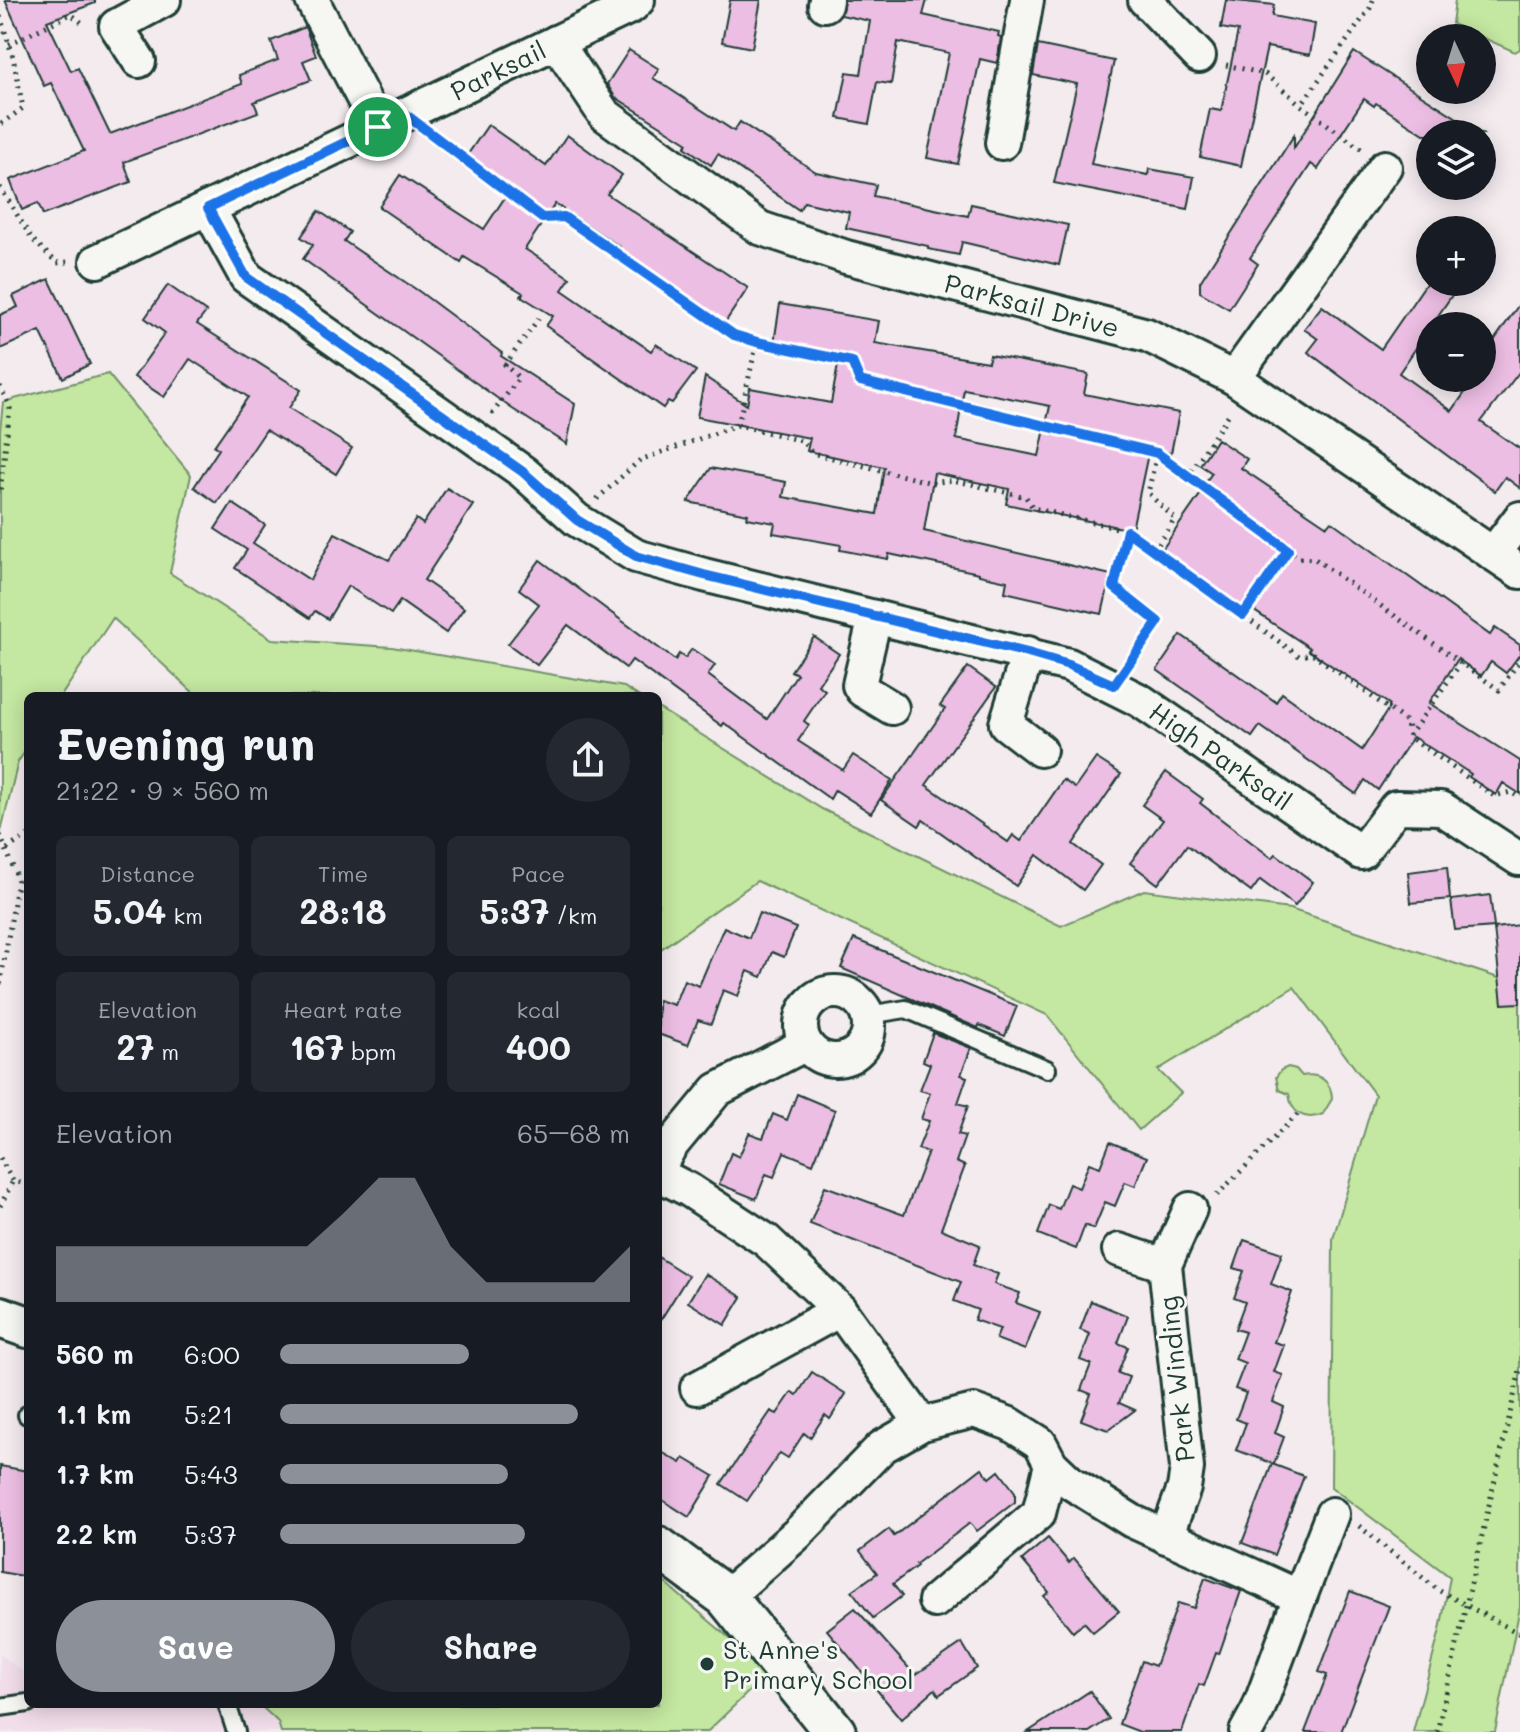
<!DOCTYPE html>
<meta charset="utf-8">
<style>
body{margin:0;font-family:Mali,sans-serif;background:#242831;color:#f1f3f6;height:100vh;display:flex;flex-direction:column;font-size:30px;white-space:nowrap}
*{box-sizing:border-box;margin:0}
p{font-size:26px;color:#9ea1a6}
.icon{flex:none;width:44px;height:44px;fill:none;stroke:currentColor;stroke-width:2;stroke-linecap:round;stroke-linejoin:round}
.map{position:relative;flex:1;overflow:hidden}
.side{position:absolute;left:24px;top:692px;width:638px;height:1016px;display:flex;flex-direction:column;background:#171b24;border-radius:12px;box-shadow:0 4px 20px #0003}
.side>*{flex:none}
.needle{width:52px;rotate:176deg}
.controls{position:absolute;left:1416px;top:24px;display:grid;gap:16px}
.controls a{display:grid;place-items:center;width:80px;height:80px;border-radius:50%;background:#171b24;box-shadow:0 4px 20px #0003;font-size:40px}
.pin{position:absolute;display:grid;place-items:center;width:68px;height:68px;color:#fff;margin:-34px;border:4px solid #fff;border-radius:50%;box-shadow:0 2px 8px #0007}
.round{display:grid;place-items:center;flex:none;width:84px;height:84px;border-radius:42px;background:#242831}
.head{display:flex;align-items:center;justify-content:space-between;height:136px;padding:0 32px}
h1{font-size:44px;font-weight:700;line-height:60px}
.stats{display:grid;grid-template-columns:repeat(3,1fr);gap:12px;height:136px;padding:8px 32px}
.stats div{display:grid;align-content:center;border-radius:12px;background:#242831;text-align:center}
.stats b{font-size:34px;font-weight:700}
.stats small{font-size:22px;font-weight:400}
.stats p{font-size:22px}
.chart{height:224px;padding:16px 32px}
.chart p{display:flex;justify-content:space-between}
.chart svg{width:100%;height:144px;margin-top:8px;fill:#8c9099;opacity:.7}
.action{display:flex;gap:16px;margin-top:auto;padding:16px 32px}
.action a{flex:1;height:92px;border-radius:48px;background:#8c9099;color:#fff;font-size:32px;font-weight:700;line-height:92px;text-align:center}
.action a+a{background:#242831;color:#f1f3f6}
ul{padding:0 32px;list-style:none;font-size:26px}
li{display:grid;grid-template-columns:128px 96px 1fr;align-items:center;height:60px}
li i{height:20px;border-radius:10px;background:#8c9099}
.map>svg:first-child{display:block}
.built{fill:#f2deeb}
.green{fill:#c4e7a1;stroke:#72926a;stroke-width:2}
.building{fill:#ecbee3;stroke:#1f3d34;stroke-width:2;fill-rule:evenodd}
.lines{fill:none;stroke-linecap:round;stroke-linejoin:round}
.service-casing{stroke:#1f3d34;stroke-width:22}
.minor-casing{stroke:#1f3d34;stroke-width:38}
.tertiary-casing{stroke:#1f3d34;stroke-width:46}
.path{stroke:#1f3d34;stroke-width:5;stroke-dasharray:2 6;stroke-linecap:butt}
.service{stroke:#f6f6f2;stroke-width:16}
.minor{stroke:#f6f6f2;stroke-width:32}
.tertiary{stroke:#f6f6f2;stroke-width:40}
.route-casing{stroke:#fff;stroke-width:16}
.route{stroke:#1a73e8;stroke-width:10}
.poi-dot{fill:#1f3d34;stroke:#f6f6f2;stroke-width:3}
.labels{text-anchor:middle;dominant-baseline:central;stroke-width:6;stroke-linejoin:round;paint-order:stroke}
.street-label{font-size:26px;fill:#1f3d34;stroke:#f6f6f2}
.poi-label{font-size:26px;fill:#1f3d34;stroke:#f6f6f2;text-anchor:start}
</style>
<div class="map">
<svg width="1520" height="1732" viewBox="0 0 1520 1732">
<rect width="100%" height="100%" fill="#f4ebef"/>
<filter id="ink" filterUnits="userSpaceOnUse"><feTurbulence type="fractalNoise" baseFrequency=".0125" numOctaves="2"/><feDisplacementMap in="SourceGraphic" scale="16" xChannelSelector="R" yChannelSelector="G"/><feConvolveMatrix kernelMatrix="1 2 1 2 8 2 1 2 1" color-interpolation-filters="sRGB"/></filter>
<g filter="url(#ink)">
<!-- built -->
<path class="built" d="M 658,1577 L 741,1648 L 707,1732 L 0,1732 L 0,1654 L 28,1675 L 28,1704 L 658,1704 Z"/>
<!-- green -->
<g class="green">
<path d="M 1455,0 L 1520,0 L 1520,49 L 1515,52 L 1452,24 Z"/>
<path d="M 108,374 L 191,475 L 170,573 L 272,639 L 392,647 L 624,687 L 638,696 L 197,696 L 113,618 L 61,696 L 28,696 L 28,747 L 18,762 L 0,835 L 0,431 L 3,402 Z"/>
<path d="M 658,708 L 822,809 L 1061,926 L 1144,890 L 1290,909 L 1520,985 L 1520,1607 L 1495,1732 L 1413,1732 L 1440,1630 L 1450,1577 L 1331,1487 L 1333,1239 L 1375,1095 L 1294,987 L 1158,1070 L 1181,1093 L 1139,1130 L 1047,1015 L 757,881 L 658,951 Z"/>
<path d="M 1288,1067 L 1296,1069 L 1302,1076 C 1319,1073 1332,1081 1332,1099 L 1323,1114 C 1305,1122 1291,1113 1289,1094 L 1279,1090 L 1276,1077 L 1281,1070 Z"/>
<path d="M 658,1577 L 741,1648 L 765,1676 L 707,1732 L 281,1732 L 278,1722 L 259,1704 L 658,1704 Z"/>
</g>
<!-- building -->
<g class="building">
<path d="M 5,0 L 95,0 L 95,3 L 47,21 L 71,71 L 78,68 L 110,134 L 242,84 L 239,75 L 278,60 L 271,41 L 305,27 L 316,56 L 303,61 L 311,80 L 254,102 L 258,112 L 124,162 L 131,182 L 43,215 L 38,203 L 22,210 L 10,180 L 84,151 L 51,83 L 44,86 Z"/>
<path d="M 730,0 L 761,0 L 752,48 L 722,42 Z"/>
<path d="M 844,0 L 927,0 L 923,15 L 999,32 L 998,36 L 1001,37 L 997,63 L 980,59 L 958,164 L 927,158 L 949,53 L 898,42 L 891,84 L 877,82 L 869,124 L 838,118 L 847,72 L 861,74 L 870,21 L 841,15 Z"/>
<path d="M 1226,0 L 1274,5 L 1272,16 L 1315,24 L 1310,55 L 1267,47 L 1241,166 L 1200,157 L 1210,109 L 1221,111 L 1238,31 L 1221,28 Z"/>
<path d="M 1038,45 L 1114,61 L 1091,164 L 1148,175 L 1149,169 L 1194,177 L 1188,209 L 1054,183 L 1077,84 L 1033,75 Z"/>
<path d="M 629,50 L 659,69 L 653,78 L 734,131 L 740,122 L 816,172 L 876,185 L 873,196 L 968,216 L 971,204 L 1068,225 L 1059,265 L 962,242 L 959,255 L 928,249 L 928,246 L 846,228 L 849,212 L 804,202 L 799,210 L 718,154 L 711,165 L 685,147 L 688,143 L 615,97 L 607,84 Z"/>
<path d="M 1354,52 L 1482,134 L 1424,134 L 1376,103 L 1374,106 L 1364,99 L 1318,169 L 1311,164 L 1250,258 L 1258,264 L 1229,309 L 1200,292 L 1200,282 L 1294,135 L 1294,148 Z"/>
<path d="M 488,125 L 546,166 L 567,135 L 622,175 L 607,194 L 748,288 L 724,324 L 618,250 L 620,247 L 555,204 L 525,249 L 570,278 L 562,290 L 651,351 L 656,344 L 696,371 L 672,403 L 668,401 L 663,408 L 546,326 L 553,316 L 521,296 L 523,293 L 464,257 L 461,263 L 379,207 L 400,175 L 484,229 L 511,188 L 466,157 Z"/>
<path d="M 319,211 L 350,232 L 344,241 L 420,292 L 502,353 L 501,356 L 575,404 L 567,444 L 511,408 L 303,259 L 313,245 L 301,237 Z"/>
<path d="M 49,279 L 90,364 L 63,378 L 40,331 L 0,349 L 0,315 L 18,307 L 13,296 Z"/>
<path d="M 1427,282 L 1461,282 L 1399,373 L 1452,411 L 1475,378 L 1482,378 L 1482,368 L 1493,352 L 1489,348 L 1520,303 L 1520,371 L 1481,422 L 1520,449 L 1520,488 L 1505,477 L 1495,491 L 1308,352 L 1318,339 L 1304,329 L 1322,306 L 1381,349 Z"/>
<path d="M 168,285 L 206,312 L 197,324 L 301,390 L 289,408 L 352,448 L 336,474 L 266,430 L 217,503 L 194,487 L 219,449 L 214,446 L 248,397 L 190,359 L 164,397 L 134,377 L 165,333 L 145,318 Z"/>
<path d="M 780,304 L 879,321 L 875,343 L 988,362 L 990,355 L 1088,374 L 1084,394 L 1179,413 L 1171,453 L 1149,449 L 1131,534 L 1122,528 L 1006,504 L 1009,489 L 934,473 L 924,531 L 1111,575 L 1102,614 L 1005,592 L 1007,581 L 979,575 L 979,573 L 889,554 L 888,559 L 840,550 L 841,545 L 773,533 L 775,523 L 747,518 L 748,514 L 688,502 L 711,468 L 786,482 L 783,497 L 877,514 L 884,467 L 807,451 L 810,438 L 697,417 L 705,377 L 747,405 L 750,388 L 831,403 L 840,354 L 774,343 ZM 964,389 L 1050,406 L 1039,456 L 956,439 Z"/>
<path d="M 1217,439 L 1247,459 L 1241,468 L 1327,526 L 1331,521 L 1490,635 L 1495,628 L 1520,645 L 1520,654 L 1506,673 L 1491,662 L 1481,676 L 1458,659 L 1429,703 L 1520,761 L 1520,794 L 1503,783 L 1496,795 L 1469,777 L 1471,774 L 1413,737 L 1378,790 L 1365,780 L 1356,794 L 1260,726 L 1252,737 L 1157,670 L 1181,635 L 1276,702 L 1282,693 L 1362,750 L 1389,708 L 1389,704 L 1308,650 L 1310,648 L 1245,605 L 1241,611 L 1159,554 L 1204,489 L 1202,487 L 1212,473 L 1200,465 Z"/>
<path d="M 447,488 L 473,505 L 424,580 L 464,608 L 446,633 L 400,601 L 391,614 L 348,586 L 328,619 L 315,611 L 310,618 L 235,568 L 247,550 L 215,529 L 232,503 L 265,525 L 253,543 L 310,580 L 335,533 L 389,560 L 416,519 L 423,524 Z"/>
<path d="M 540,560 L 675,660 L 679,654 L 685,658 L 692,649 L 715,665 L 708,675 L 767,719 L 797,674 L 791,671 L 814,637 L 839,654 L 818,685 L 825,690 L 804,721 L 809,725 L 798,741 L 843,770 L 853,755 L 892,780 L 871,813 L 835,790 L 830,799 L 724,723 L 722,726 L 632,660 L 626,668 L 568,625 L 537,665 L 508,644 L 539,604 L 519,589 Z"/>
<path d="M 968,667 L 996,687 L 926,785 L 1008,842 L 1013,835 L 1021,841 L 1063,780 L 1075,788 L 1096,758 L 1121,774 L 1073,844 L 1101,865 L 1083,890 L 1037,855 L 1016,886 L 923,820 L 919,826 L 881,800 L 945,709 L 940,706 Z"/>
<path d="M 1166,772 L 1203,799 L 1200,803 L 1272,858 L 1276,854 L 1313,882 L 1295,906 L 1260,880 L 1251,892 L 1187,845 L 1158,884 L 1130,863 L 1163,820 L 1142,805 Z"/>
<path d="M 1447,867 L 1450,899 L 1411,903 L 1408,872 Z"/>
<path d="M 1490,895 L 1494,927 L 1455,930 L 1451,900 Z"/>
<path d="M 759,913 L 796,928 L 784,957 L 772,952 L 762,977 L 748,971 L 738,996 L 723,990 L 711,1024 L 698,1020 L 688,1045 L 658,1034 L 658,1000 L 674,1005 L 684,980 L 699,986 L 724,927 L 749,938 Z"/>
<path d="M 1520,925 L 1520,1003 L 1502,1004 L 1494,928 Z"/>
<path d="M 854,939 L 1017,1006 L 1005,1036 L 979,1025 L 978,1028 L 841,968 Z"/>
<path d="M 933,1033 L 971,1048 L 961,1075 L 967,1077 L 958,1103 L 968,1106 L 958,1134 L 965,1136 L 956,1162 L 965,1166 L 941,1229 L 980,1245 L 973,1265 L 998,1274 L 994,1284 L 1020,1293 L 1016,1303 L 1040,1312 L 1025,1350 L 996,1339 L 1000,1329 L 974,1320 L 978,1310 L 954,1301 L 961,1282 L 810,1224 L 825,1186 L 904,1215 L 928,1152 L 918,1149 L 929,1121 L 921,1119 L 930,1093 L 920,1090 L 930,1064 L 923,1061 Z"/>
<path d="M 797,1094 L 835,1110 L 813,1164 L 784,1152 L 774,1177 L 766,1174 L 756,1199 L 719,1184 L 731,1153 L 739,1157 L 749,1133 L 763,1138 L 773,1114 L 787,1120 Z"/>
<path d="M 1110,1142 L 1147,1157 L 1135,1186 L 1125,1182 L 1115,1206 L 1105,1202 L 1094,1229 L 1085,1225 L 1076,1249 L 1038,1234 L 1049,1205 L 1059,1209 L 1069,1184 L 1079,1188 L 1089,1163 L 1100,1167 Z"/>
<path d="M 1244,1240 L 1282,1253 L 1271,1284 L 1292,1292 L 1274,1342 L 1284,1345 L 1274,1372 L 1283,1375 L 1273,1402 L 1284,1407 L 1275,1433 L 1284,1437 L 1274,1464 L 1236,1450 L 1246,1423 L 1236,1419 L 1246,1393 L 1235,1389 L 1245,1363 L 1235,1359 L 1245,1332 L 1235,1329 L 1245,1302 L 1234,1298 L 1244,1271 L 1234,1268 Z"/>
<path d="M 658,1257 L 688,1276 L 658,1324 Z"/>
<path d="M 705,1274 L 742,1297 L 725,1325 L 688,1302 Z"/>
<path d="M 1091,1301 L 1128,1316 L 1118,1343 L 1128,1347 L 1118,1373 L 1129,1377 L 1119,1403 L 1135,1410 L 1108,1430 L 1081,1420 L 1091,1394 L 1081,1390 L 1091,1364 L 1080,1360 L 1090,1334 L 1080,1330 Z"/>
<path d="M 812,1372 L 846,1394 L 830,1419 L 825,1415 L 810,1438 L 804,1433 L 788,1458 L 780,1453 L 747,1501 L 721,1484 L 771,1411 L 777,1414 L 792,1392 L 797,1395 Z"/>
<path d="M 658,1450 L 681,1463 L 684,1458 L 714,1476 L 689,1517 L 658,1497 Z"/>
<path d="M 1272,1464 L 1304,1476 L 1274,1555 L 1242,1543 Z"/>
<path d="M 0,1466 L 28,1471 L 28,1577 L 0,1572 Z"/>
<path d="M 982,1468 L 990,1478 L 999,1471 L 1015,1492 L 1015,1502 L 977,1531 L 970,1523 L 916,1564 L 917,1566 L 893,1584 L 902,1596 L 873,1618 L 852,1591 L 877,1573 L 860,1551 L 889,1529 L 894,1536 Z"/>
<path d="M 1048,1538 L 1069,1563 L 1074,1558 L 1119,1611 L 1093,1632 L 1084,1622 L 1073,1632 L 1044,1596 L 1049,1592 L 1022,1560 Z"/>
<path d="M 1205,1578 L 1241,1591 L 1219,1654 L 1216,1653 L 1204,1686 L 1199,1684 L 1182,1732 L 1140,1732 L 1119,1724 L 1142,1661 L 1155,1666 L 1178,1603 L 1194,1608 Z"/>
<path d="M 1350,1591 L 1389,1606 L 1341,1732 L 1305,1732 L 1327,1675 L 1319,1672 Z"/>
<path d="M 855,1608 L 915,1675 L 962,1643 L 977,1668 L 939,1695 L 935,1689 L 901,1719 L 827,1630 Z"/>
<path d="M 1090,1691 L 1109,1719 L 1089,1732 L 1028,1732 Z"/>
</g>
<g class="lines">
<!-- service casing -->
<g class="service-casing">
<g id="service">
<path d="M 868,1015 L 906,1009 L 1047,1069"/>
<path d="M 27,1415 L 28,1415"/>
<path d="M 227,1704 L 236,1732"/>
<path d="M 0,1707 L 28,1703"/>
</g>
</g>
<!-- minor casing -->
<g class="minor-casing">
<g id="minor">
<path d="M 312,0 L 378,127"/>
<path d="M 1145,0 L 1199,56"/>
<path d="M 825,5 L 826,0"/>
<path d="M 556,42 L 604,114 L 760,228 L 846,257 L 1147,335 L 1234,378 L 1520,572"/>
<path d="M 139,61 L 116,26 L 164,0"/>
<path d="M 1002,143 L 1027,0"/>
<path d="M 208,208 L 246,277 L 523,472 L 577,520 L 636,556 L 704,575 L 1069,665 L 1141,701 L 1361,853 L 1396,807 L 1441,808 L 1519,859"/>
<path d="M 97,261 L 632,6 L 638,0"/>
<path d="M 1234,378 L 1385,167"/>
<path d="M 1493,554 L 1520,518"/>
<path d="M 875,617 L 859,685 L 862,690 L 892,708"/>
<path d="M 1028,653 L 1006,724 L 1040,750"/>
<circle cx="835" cy="1026" r="34"/>
<path d="M 658,1169 L 670,1147 L 717,1090 L 806,1044"/>
<path d="M 658,1174 L 689,1190 L 767,1241 L 840,1310 L 922,1424"/>
<path d="M 1119,1250 L 1165,1265"/>
<path d="M 697,1388 L 840,1310"/>
<path d="M 1166,1537 L 1184,1488 L 1187,1468 L 1165,1265 L 1190,1209"/>
<path d="M 726,1597 L 797,1534 L 882,1447 L 922,1424 L 974,1411 L 1010,1424 L 1040,1443 L 1051,1464 L 1071,1483 L 1132,1521 L 1300,1597 L 1258,1710 L 1246,1732"/>
<path d="M 1300,1597 L 1332,1514"/>
<path d="M 935,1601 L 1039,1513 L 1051,1464"/>
</g>
</g>
<!-- tertiary casing -->
<g class="tertiary-casing">
<g id="tertiary">
<path d="M 0,1317 L 28,1327"/>
<path d="M 658,1547 L 726,1597 L 835,1732"/>
</g>
</g>
<!-- path -->
<g class="path">
<path d="M 0,16 L 13,57 L 23,108 L 0,125"/>
<path d="M 9,44 L 71,14 L 85,25"/>
<path d="M 1226,65 L 1265,74 L 1301,105"/>
<path d="M 432,134 L 542,218 L 564,217 L 734,335 L 757,342 L 852,362 L 860,381 L 1157,453 L 1299,558 L 1315,559 L 1499,690 L 1520,660"/>
<path d="M 1361,149 L 1301,105 L 1370,8 L 1373,0"/>
<path d="M 0,187 L 32,239 L 57,263 L 68,262"/>
<path d="M 0,386 L 10,408 L 0,493"/>
<path d="M 492,414 L 519,378 L 505,365 L 539,318"/>
<path d="M 738,425 L 757,342"/>
<path d="M 1187,477 L 1231,411"/>
<path d="M 597,499 L 640,460 L 738,425 L 802,441 L 812,453 L 932,483 L 953,480 L 1026,497 L 1033,508 L 1125,530 L 1299,656 L 1313,654 L 1407,722 L 1409,737 L 1494,796 L 1511,792 L 1520,798"/>
<path d="M 1127,531 L 1114,587 L 1158,622 L 1130,662"/>
<path d="M 1154,551 L 1175,519 L 1148,493 L 1157,453"/>
<path d="M 1243,615 L 1288,550"/>
<path d="M 1409,736 L 1461,663"/>
<path d="M 0,835 L 18,879 L 0,986"/>
<path d="M 7,849 L 28,835"/>
<path d="M 0,1158 L 13,1181 L 28,1184"/>
<path d="M 1217,1195 L 1298,1114"/>
<path d="M 0,1206 L 13,1181"/>
<path d="M 1359,1526 L 1438,1590 L 1520,1634"/>
<path d="M 1437,1732 L 1520,1370"/>
</g>
<!-- service -->
<use href="#service" class="service"/>
<!-- minor -->
<use href="#minor" class="minor"/>
<!-- tertiary -->
<use href="#tertiary" class="tertiary"/>
</g>
</g>
<g class="lines" filter="url(#ink)">
<!-- route casing -->
<g class="route-casing">
<path id="route" d="M 405,114 L 542,218 L 564,217 L 734,335 L 757,342 L 852,362 L 860,381 L 1157,453 L 1288,550 L 1243,615 L 1127,531 L 1114,587 L 1158,622 L 1114,685 L 1069,665 L 1028,653 L 704,575 L 636,556 L 577,520 L 523,472 L 246,277 L 208,208 Z"/>
</g>
<!-- route -->
<use href="#route" class="route"/>
</g>
<!-- markers -->
<circle class="poi-dot" cx="707" cy="1664" r="8"/>
<g class="labels">
<!-- street labels -->
<g class="street-label">
<text transform="translate(498 70) rotate(-26)">Parksail</text>
<text transform="translate(1032 305) rotate(15)">Parksail Drive</text>
<text transform="translate(1221 756) rotate(35)">High Parksail</text>
<text transform="translate(1176 1379) rotate(-96)">Park Winding</text>
</g>
<!-- poi labels -->
<g class="poi-label">
<text x="723" y="1649">St Anne's<tspan x="723" dy="30">Primary School</tspan></text>
</g>
</g>
</svg>
<div class="controls">
<a><svg class="needle" viewBox="-14 -14 28 28"><path d="M0-13l5 13h-10z" fill="#e53935"/><path d="M0 13l5-13h-10z" fill="#9ea1a6"/></svg></a>
<a><svg class="icon" aria-label="layers" viewBox="0 0 24 24"><path d="M12 4l9 5-9 5-9-5zM3 14l9 5 9-5"/></svg></a>
<a>+</a>
<a>−</a>
</div>
<div class="pin" style="left:378px;top:127px;background:#1e9e55"><svg class="icon" aria-label="arrive" viewBox="0 0 24 24"><path d="M6 21V4h12l-3 4 3 4H6"/></svg></div>
<section class="side">
<div class="head"><div><h1>Evening run</h1><p>21:22 · 9 × 560 m</p></div><a class="round"><svg class="icon" aria-label="share" viewBox="0 0 24 24"><path d="M12 15V3M7 8l5-5 5 5M5 13v7h14v-7"/></svg></a></div>
<div class="stats">
<div><p>Distance</p><b>5.04<small> km</small></b></div>
<div><p>Time</p><b>28:18</b></div>
<div><p>Pace</p><b>5:37<small> /km</small></b></div>
</div>
<div class="stats">
<div><p>Elevation</p><b>27<small> m</small></b></div>
<div><p>Heart rate</p><b>167<small> bpm</small></b></div>
<div><p>kcal</p><b>400</b></div>
</div>
<div class="chart"><p><span>Elevation</span>65–68 m</p>
<svg viewBox="0 0 160 44" preserveAspectRatio="none"><path d="M0 44V27L10 27L20 27L30 27L40 27L50 27L60 27L70 27L80 17L90 6L100 6L110 27L120 38L130 38L140 38L150 38L160 27V44z"/></svg>
</div>
<ul>
<li><b>560 m</b>6:00<i style="width:54%"></i></li>
<li><b>1.1 km</b>5:21<i style="width:85%"></i></li>
<li><b>1.7 km</b>5:43<i style="width:65%"></i></li>
<li><b>2.2 km</b>5:37<i style="width:70%"></i></li>
</ul>
<div class="action"><a>Save</a><a>Share</a></div>
</section>
</div>
